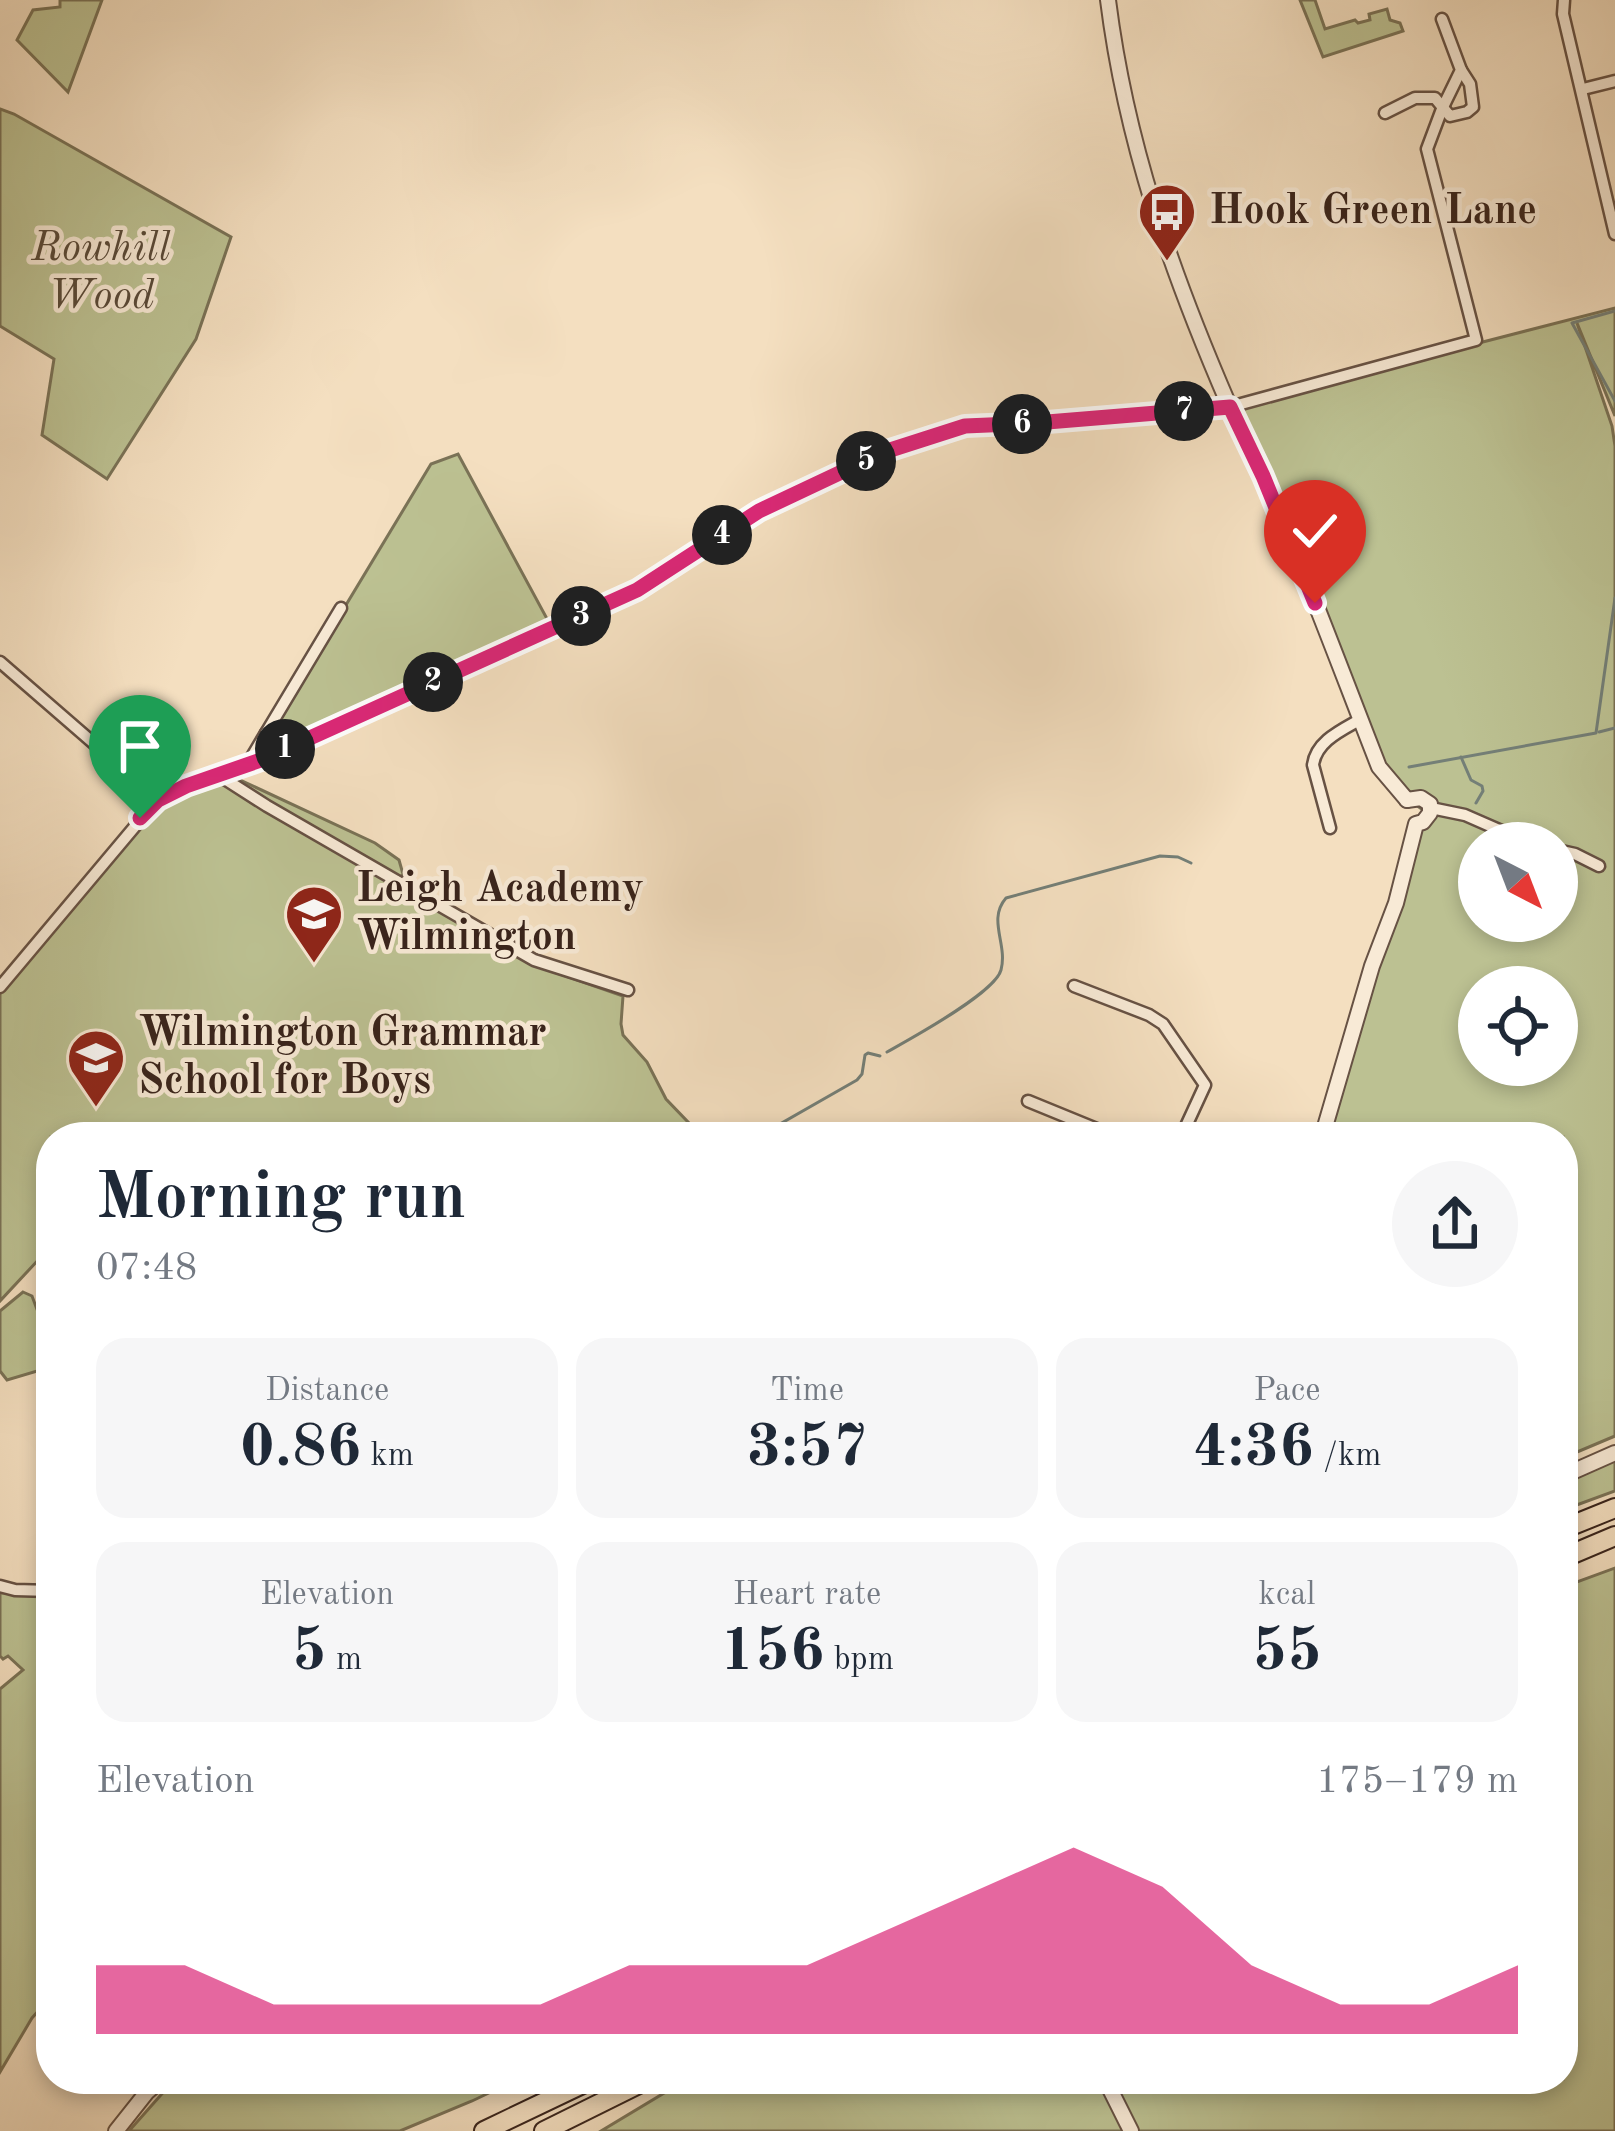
<!DOCTYPE html>
<meta charset="utf-8">
<style>
body{margin:0;font-family:"Old Standard TT",serif;background:#f6f6f7;color:#1f2937;height:100vh;display:flex;flex-direction:column;font-size:45px;white-space:nowrap}
*{box-sizing:border-box;margin:0}
p{font-size:39px;color:#747a83}
.icon{flex:none;width:66px;height:66px;fill:none;stroke:currentColor;stroke-width:2;stroke-linecap:round;stroke-linejoin:round}
.map{position:relative;flex:1;overflow:hidden}
.drawer{position:absolute;left:36px;top:1122px;width:1542px;height:972px;display:flex;flex-direction:column;background:#fff;border-radius:48px;box-shadow:0 6px 18px #0003}
.drawer>*{flex:none}
.needle{width:78px;rotate:138deg}
.controls{position:absolute;left:1458px;top:822px;display:grid;gap:24px}
.controls a{display:grid;place-items:center;width:120px;height:120px;border-radius:50%;background:#fff;box-shadow:0 6px 18px #0003;font-size:60px}
.pin{position:absolute;display:grid;place-items:center;width:102px;height:102px;color:#fff;margin:-123px -51px;border-radius:50% 50% 50% 0;rotate:-45deg;box-shadow:0 0 12px #0007}
.pin .icon{rotate:45deg}
.km{position:absolute;width:60px;height:60px;margin:-30px;border-radius:50%;background:#222;color:#fff;font-size:33px;line-height:60px;text-align:center}
.round{display:grid;place-items:center;flex:none;width:126px;height:126px;border-radius:63px;background:#f6f6f7}
.head{display:flex;align-items:center;justify-content:space-between;height:204px;padding:0 60px}
h1{font-size:66px;font-weight:700;line-height:90px}
.figures{display:grid;grid-template-columns:repeat(3,1fr);gap:18px;height:204px;padding:12px 60px}
.figures div{display:grid;align-content:center;border-radius:30px;background:#f6f6f7;text-align:center}
.figures b{font-size:60px;font-weight:700}
.figures small{font-size:33px;font-weight:400}
.figures p{font-size:33px}
.chart{height:336px;padding:24px 60px}
.chart p{display:flex;justify-content:space-between}
.chart svg{width:100%;height:216px;margin-top:12px;fill:#db2777;opacity:.7}
.map>svg:first-child{display:block}
.green{fill:#bcc192;stroke:#7a7256;stroke-width:3;fill-rule:evenodd}
.lines{fill:none;stroke-linecap:round;stroke-linejoin:round}
.stream{stroke:#747f77;stroke-width:3}
.minor-casing{stroke:#675244;stroke-width:15}
.tertiary-casing{stroke:#675244;stroke-width:18}
.trunk-casing{stroke:#38231b;stroke-width:22}
.minor{stroke:#f8ead6;stroke-width:10}
.tertiary{stroke:#f8ead6;stroke-width:14}
.trunk{stroke:#f4dfc0;stroke-width:18}
.route-casing{stroke:#fff;stroke-width:24}
.route{stroke:#db2777;stroke-width:15}
.labels{text-anchor:middle;dominant-baseline:central;stroke-width:9;stroke-linejoin:round;paint-order:stroke}
.poi-label{font-size:42px;font-weight:bold;fill:#38231b;stroke:#f8ead6;text-anchor:start}
.park-label{font-size:42px;font-style:italic;fill:#594a39;stroke:#f8ead6}
</style>
<div class="map">
<svg width="1615" height="2131" viewBox="0 0 1615 2131">
<rect width="100%" height="100%" fill="#f4dfc0"/>
<filter id="stains"><feTurbulence type="fractalNoise" baseFrequency=".00167" numOctaves="4"/><feColorMatrix values="0 0 0 0 .2 0 0 0 0 .09 0 0 0 0 .02 0 0 0 .5 -.17"/></filter>
<radialGradient id="worn" r=".72"><stop offset=".6" stop-color="#630" stop-opacity="0"/><stop offset="1" stop-color="#630" stop-opacity=".3"/></radialGradient>
<!-- green -->
<g class="green">
<path d="M 60,0 L 102,0 L 68,92 L 17,40 L 33,10 L 60,7 Z"/>
<path d="M 1300,0 L 1315,0 L 1325,29 L 1355,20 L 1358,23 L 1370,20 L 1369,14 L 1387,9 L 1390,20 L 1400,23 L 1403,31 L 1323,57 Z"/>
<path d="M 0,109 L 14,114 L 231,237 L 196,339 L 107,479 L 42,435 L 54,359 L 0,326 Z"/>
<path d="M 1615,308 L 1615,416 L 1577,323 L 1612,426 L 1615,446 L 1615,1436 L 1563,1458 L 1563,1137 L 1329,1137 L 1415,823 L 1423,810 L 1398,792 L 1379,767 L 1230,407 ZM 1479,843 L 1557,843 L 1557,921 L 1479,921 ZM 1479,987 L 1557,987 L 1557,1065 L 1479,1065 Z"/>
<path d="M 458,454 L 552,628 L 262,759 L 273,726 L 431,464 Z"/>
<path d="M 238,779 L 375,843 L 399,860 L 403,874 L 398,882 L 528,963 L 623,996 L 621,1024 L 623,1035 L 647,1062 L 666,1099 L 690,1124 L 710,1137 L 51,1137 L 51,1285 L 43,1282 L 40,1258 L 0,1301 L 0,992 L 162,802 L 188,791 Z"/>
<path d="M 23,1292 L 32,1296 L 47,1336 L 51,1336 L 51,1367 L 7,1380 L 0,1371 L 0,1311 Z"/>
<path d="M 1615,1460 L 1615,1491 L 1563,1510 L 1563,1482 Z"/>
<path d="M 1615,1568 L 1615,2131 L 601,2131 L 674,2087 L 671,2079 L 1563,2079 L 1563,1587 Z"/>
<path d="M 51,1591 L 51,1997 L 32,2018 L 0,2072 L 0,1689 L 23,1670 L 8,1656 L 3,1659 L 0,1656 L 0,1593 Z"/>
<path d="M 175,2079 L 518,2079 L 472,2101 L 400,2131 L 129,2131 Z"/>
</g>
<g class="lines">
<!-- stream -->
<g class="stream">
<path d="M 1615,311 L 1572,323 L 1615,401"/>
<path d="M 1599,732 L 1615,728"/>
<path d="M 1461,757 L 1471,780 L 1482,786 L 1483,791 L 1476,803"/>
<path d="M 1409,767 L 1596,733 L 1615,598"/>
<path d="M 887,1052 C 910,1039 995,993 1001,970 C 1008,944 987,920 1006,898 L 1160,856 L 1178,857 L 1191,863"/>
<path d="M 757,1137 L 857,1080 L 862,1074 L 865,1055 L 868,1053 L 880,1056"/>
</g>
<!-- minor casing -->
<g class="minor-casing">
<g id="minor">
<path d="M 1564,0 L 1563,14 L 1615,234"/>
<path d="M 1583,89 L 1615,81"/>
<path d="M 1385,113 L 1415,98 L 1435,98 L 1450,116 L 1467,112 L 1473,107 L 1470,84 L 1461,70"/>
<path d="M 0,662 L 158,799"/>
<path d="M 282,750 L 266,733 L 341,608"/>
<path d="M 247,765 L 266,733"/>
<path d="M 220,776 L 267,806 L 534,960 L 628,990"/>
<path d="M 1431,808 L 1465,815 L 1529,843"/>
<path d="M 1330,828 L 1313,765 C 1316,741 1342,730 1361,719"/>
<path d="M 1557,850 L 1575,854 L 1599,866"/>
<path d="M 1074,986 L 1149,1015 L 1163,1024 L 1205,1085 L 1181,1137"/>
<path d="M 0,987 L 158,799 L 186,786 L 261,760 L 637,590 L 759,511 L 884,452 L 965,426 L 1035,423 L 1230,407 L 1476,340 L 1427,149 L 1442,109 L 1461,70 L 1442,19"/>
<path d="M 1028,1101 L 1116,1137"/>
<path d="M 0,1586 L 15,1590 L 51,1591"/>
</g>
</g>
<!-- tertiary casing -->
<g class="tertiary-casing">
<g id="tertiary">
<path d="M 1108,0 C 1126,143 1171,271 1228,403 C 1239,428 1252,452 1264,477 C 1305,572 1341,670 1379,767 L 1407,800"/>
<path d="M 1322,1137 L 1372,966 L 1396,903 L 1416,824 L 1423,822 L 1430,813 L 1430,804 L 1421,798 L 1407,800"/>
<path d="M 1563,1476 L 1615,1453"/>
<path d="M 1105,2079 L 1131,2131"/>
<path d="M 116,2131 L 147,2092 L 162,2079"/>
</g>
</g>
<!-- trunk casing -->
<g class="trunk-casing">
<g id="trunk">
<path d="M 1563,1529 L 1615,1508"/>
<path d="M 1563,1558 L 1615,1536"/>
<path d="M 484,2131 L 593,2079"/>
<path d="M 544,2131 L 649,2079"/>
</g>
</g>
<!-- minor -->
<use href="#minor" class="minor"/>
<!-- tertiary -->
<use href="#tertiary" class="tertiary"/>
<!-- trunk -->
<use href="#trunk" class="trunk"/>
</g>
<g class="lines">
<!-- route casing -->
<g class="route-casing">
<path id="route" d="M 140,818 L 158,800 L 186,786 L 261,760 L 637,590 L 759,511 L 884,452 L 965,426 L 1035,423 L 1230,407 L 1263,476 L 1315,603"/>
</g>
<!-- route -->
<use href="#route" class="route"/>
</g>
<!-- icons -->
<defs>
<g id="bus-pin" transform="scale(3)"><path d="M0 17L-7.5 6A9.5 9.5 0 1 1 7.5 6Z" fill="#8f2418" stroke="#f8ead6"/><path d="M-5-6H5V4H4V6H2V4H-2V6H-4V4H-5ZM-3.5-4V0h7V-4ZM-3.5 1.2v1.5H-2V1.2ZM2 1.2v1.5H3.5V1.2Z" fill="#fff"/></g>
<g id="school-pin" transform="scale(3)"><path d="M0 17L-7.5 6A9.5 9.5 0 1 1 7.5 6Z" fill="#8f2418" stroke="#f8ead6"/><path d="M0-5L7-2L0 1L-7-2ZM-4 1L0 2.5L4 1V4Q0 6-4 4Z" fill="#fff"/></g>
</defs>
<g fill-rule="evenodd">
<use href="#bus-pin" x="1167" y="212"/>
<use href="#school-pin" x="314" y="914"/>
<use href="#school-pin" x="96" y="1058"/>
</g>
<g class="labels">
<!-- poi labels -->
<g class="poi-label">
<text x="1209" y="212">Hook Green Lane</text>
<text x="356" y="890">Leigh Academy<tspan x="356" dy="48">Wilmington</tspan></text>
<text x="138" y="1034">Wilmington Grammar<tspan x="138" dy="48">School for Boys</tspan></text>
</g>
<!-- park labels -->
<g class="park-label">
<text x="101" y="249">Rowhill<tspan x="101" dy="48">Wood</tspan></text>
</g>
</g>
<rect width="100%" height="100%" filter="url(#stains)"/>
<rect width="100%" height="100%" fill="url(#worn)"/>
</svg>
<div class="controls">
<a><svg class="needle" viewBox="-14 -14 28 28"><path d="M0-13l5 13h-10z" fill="#e53935"/><path d="M0 13l5-13h-10z" fill="#747a83"/></svg></a>
<a><svg class="icon" aria-label="locate" viewBox="0 0 24 24"><circle cx="12" cy="12" r="6"/><path d="M12 2v4M12 18v4M2 12h4M18 12h4"/></svg></a>
</div>
<div class="pin" style="left:140px;top:818px;background:#1e9e55"><svg class="icon" aria-label="arrive" viewBox="0 0 24 24"><path d="M6 21V4h12l-3 4 3 4H6"/></svg></div>
<div class="pin" style="left:1315px;top:603px;background:#d93025"><svg class="icon" aria-label="check" viewBox="0 0 24 24"><path d="M5 12l5 5 9-10"/></svg></div>
<b class="km" style="left:285px;top:749px">1</b>
<b class="km" style="left:433px;top:682px">2</b>
<b class="km" style="left:581px;top:616px">3</b>
<b class="km" style="left:722px;top:535px">4</b>
<b class="km" style="left:866px;top:461px">5</b>
<b class="km" style="left:1022px;top:424px">6</b>
<b class="km" style="left:1184px;top:411px">7</b>
<section class="drawer">
<div class="head"><div><h1>Morning run</h1><p>07:48</p></div><a class="round"><svg class="icon" aria-label="share" viewBox="0 0 24 24"><path d="M12 15V3M7 8l5-5 5 5M5 13v7h14v-7"/></svg></a></div>
<div class="figures">
<div><p>Distance</p><b>0.86<small> km</small></b></div>
<div><p>Time</p><b>3:57</b></div>
<div><p>Pace</p><b>4:36<small> /km</small></b></div>
</div>
<div class="figures">
<div><p>Elevation</p><b>5<small> m</small></b></div>
<div><p>Heart rate</p><b>156<small> bpm</small></b></div>
<div><p>kcal</p><b>55</b></div>
</div>
<div class="chart"><p><span>Elevation</span>175–179 m</p>
<svg viewBox="0 0 160 44" preserveAspectRatio="none"><path d="M0 44V30L10 30L20 38L30 38L40 38L50 38L60 30L70 30L80 30L90 22L100 14L110 6L120 14L130 30L140 38L150 38L160 30V44z"/></svg>
</div>
</section>
</div>
